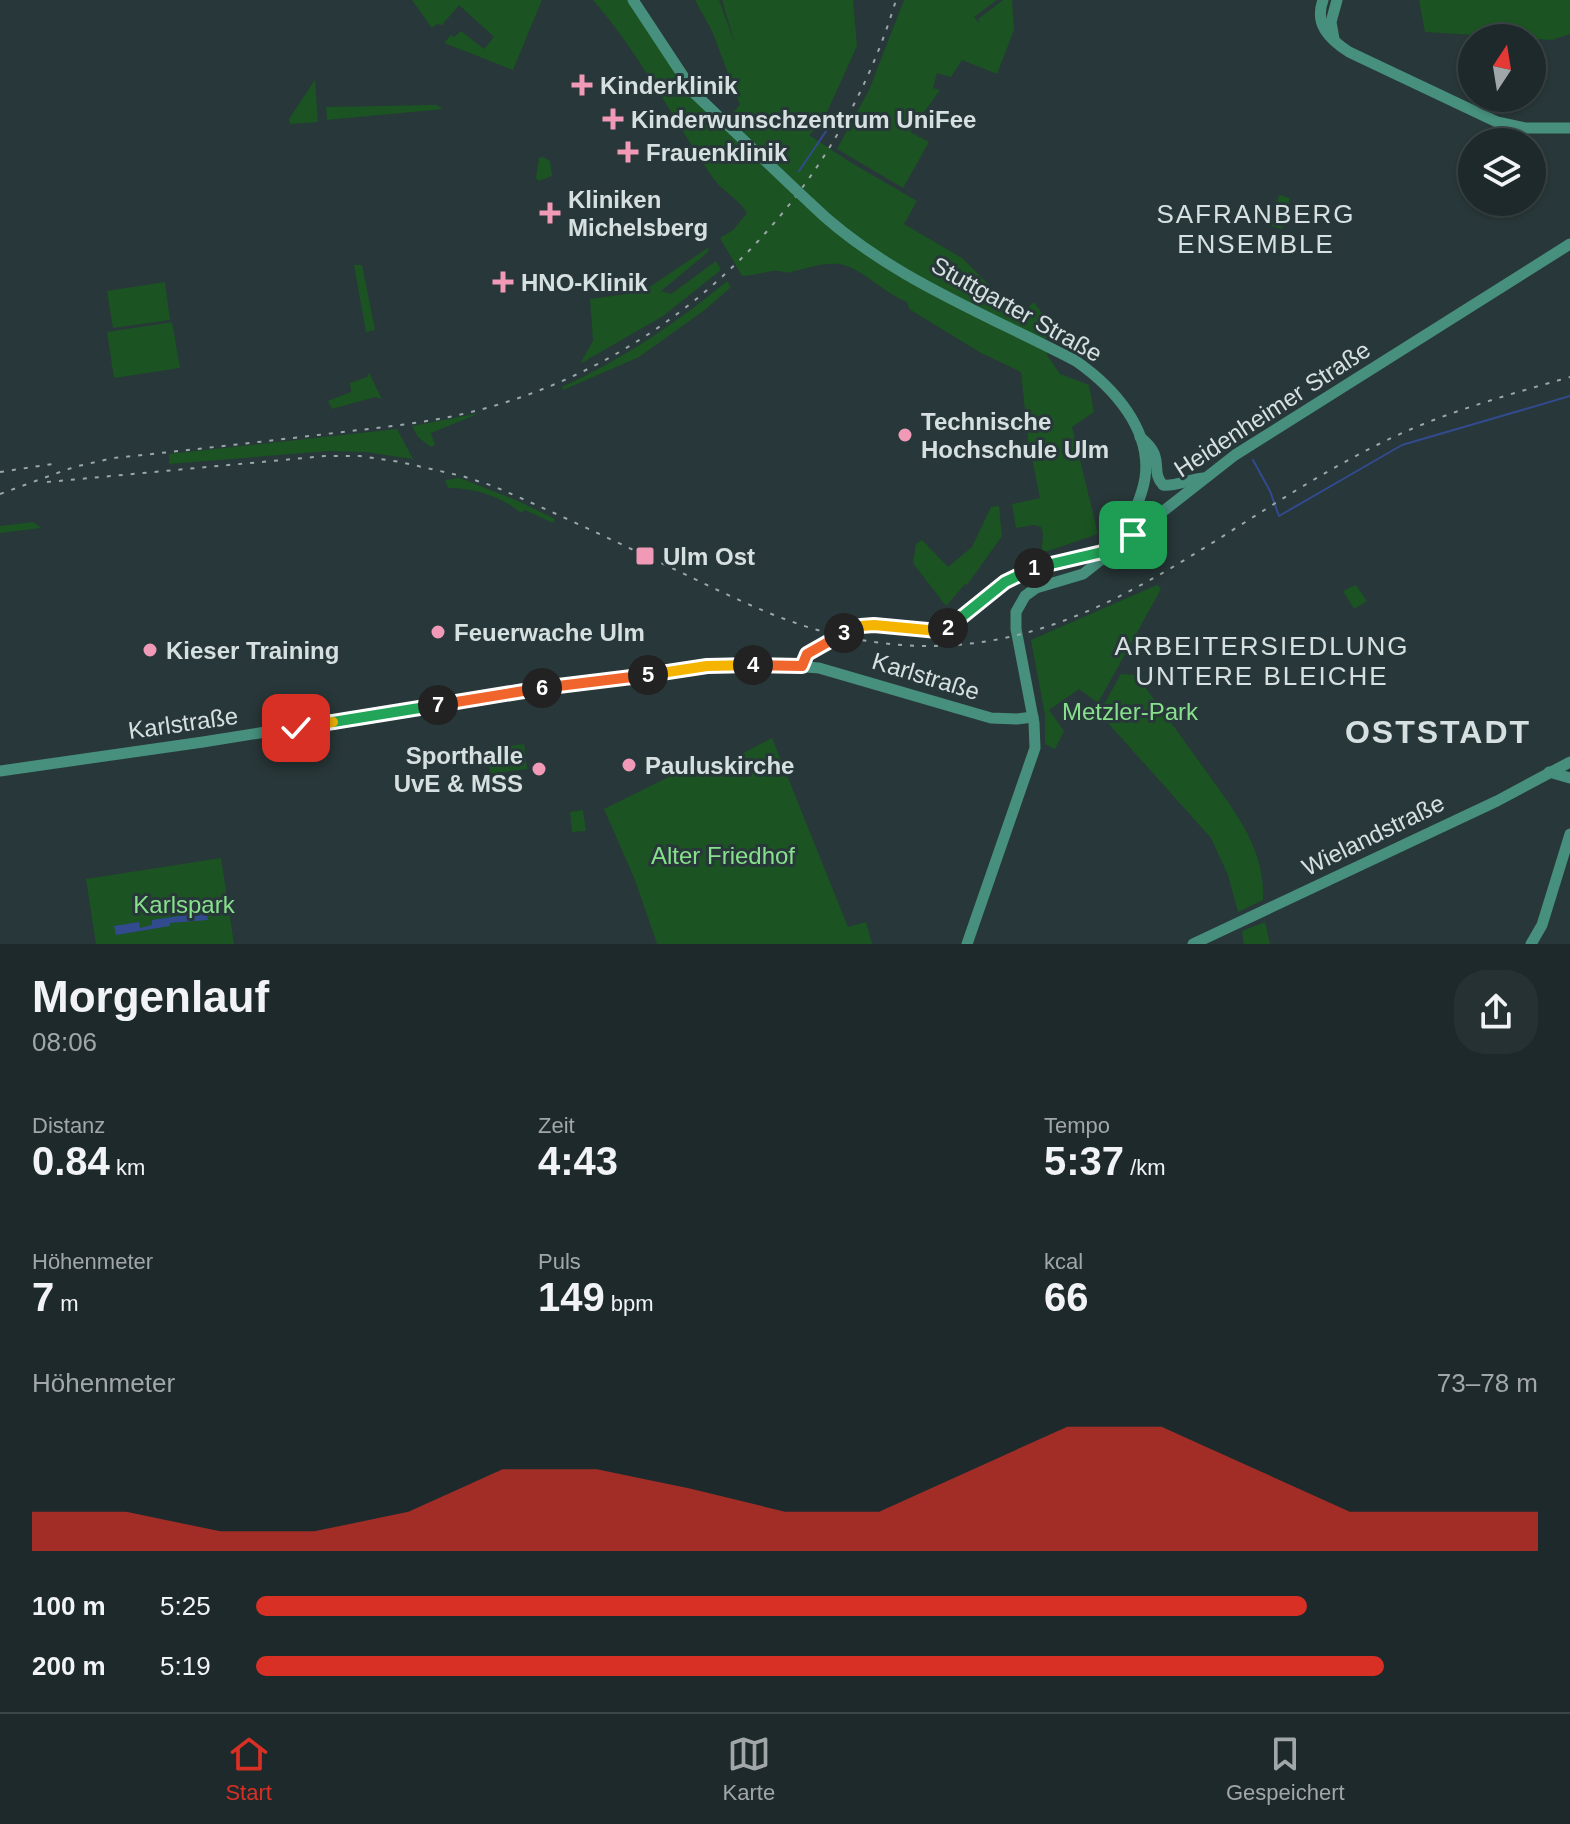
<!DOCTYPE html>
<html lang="de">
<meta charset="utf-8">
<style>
body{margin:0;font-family:Helvetica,sans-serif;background:#263133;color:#f1f3f6;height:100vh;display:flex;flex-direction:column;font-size:30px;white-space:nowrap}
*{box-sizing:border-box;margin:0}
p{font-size:26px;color:#a1a6a9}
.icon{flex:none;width:44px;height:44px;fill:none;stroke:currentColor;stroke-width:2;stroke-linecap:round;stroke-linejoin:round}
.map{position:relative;height:944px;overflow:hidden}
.panel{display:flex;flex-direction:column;background:#1e292b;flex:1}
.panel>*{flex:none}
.needle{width:52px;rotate:12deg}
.tools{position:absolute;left:1458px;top:24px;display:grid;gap:16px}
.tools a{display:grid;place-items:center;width:88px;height:88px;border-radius:50%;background:#1e292b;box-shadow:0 2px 6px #0004,0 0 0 2px #3c4547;font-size:40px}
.pin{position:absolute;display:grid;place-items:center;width:68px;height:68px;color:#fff;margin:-34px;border-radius:16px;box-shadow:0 4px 12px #0006}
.km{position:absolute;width:40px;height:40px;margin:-20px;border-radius:50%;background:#222;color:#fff;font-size:22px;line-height:40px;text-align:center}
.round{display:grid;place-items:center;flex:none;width:84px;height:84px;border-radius:32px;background:#263133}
.overview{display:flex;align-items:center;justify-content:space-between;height:136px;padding:0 32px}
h1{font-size:44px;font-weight:600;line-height:60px}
.metrics{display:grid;grid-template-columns:repeat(3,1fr);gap:12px;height:136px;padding:8px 32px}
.metrics div{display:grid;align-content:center}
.metrics b{font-size:40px;font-weight:600}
.metrics small{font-size:22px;font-weight:400}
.metrics p{font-size:22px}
.chart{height:224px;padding:16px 32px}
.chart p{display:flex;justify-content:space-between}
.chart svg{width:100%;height:144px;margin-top:8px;fill:#d93025;opacity:.7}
ul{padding:0 32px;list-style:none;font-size:26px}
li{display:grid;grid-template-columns:128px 96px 1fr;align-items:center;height:60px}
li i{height:20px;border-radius:10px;background:#d93025}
.menu{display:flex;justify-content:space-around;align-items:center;height:112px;border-top:2px solid #3c4547;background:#1e292b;font-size:22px;color:#a1a6a9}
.menu a{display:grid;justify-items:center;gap:4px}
.menu .on{color:#d93025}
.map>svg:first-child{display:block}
.green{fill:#1b5322}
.water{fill:#324a8e}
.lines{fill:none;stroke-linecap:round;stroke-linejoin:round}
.stream{stroke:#324a8e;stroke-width:2}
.secondary{stroke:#47907e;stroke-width:11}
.rail{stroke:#9ca7a9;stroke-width:2;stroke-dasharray:4 8;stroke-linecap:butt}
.secondary-bridge{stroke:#47907e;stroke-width:11}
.split-1-casing{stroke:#fff;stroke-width:16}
.split-2-casing{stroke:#fff;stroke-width:16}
.split-3-casing{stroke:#fff;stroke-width:16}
.split-4-casing{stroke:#fff;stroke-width:16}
.split-5-casing{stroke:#fff;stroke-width:16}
.split-6-casing{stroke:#fff;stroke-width:16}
.split-7-casing{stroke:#fff;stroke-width:16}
.split-8-casing{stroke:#fff;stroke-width:16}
.split-9-casing{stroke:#fff;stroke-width:16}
.split-1{stroke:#22a559;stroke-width:10}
.split-2{stroke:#22a559;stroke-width:10}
.split-3{stroke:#f5b400;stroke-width:10}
.split-4{stroke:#f0652b;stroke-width:10}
.split-5{stroke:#f5b400;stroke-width:10}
.split-6{stroke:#f0652b;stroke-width:10}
.split-7{stroke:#f0652b;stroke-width:10}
.split-8{stroke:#22a559;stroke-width:10}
.split-9{stroke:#f5b400;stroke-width:10}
.poi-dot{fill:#f09ab7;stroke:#283739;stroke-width:3}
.labels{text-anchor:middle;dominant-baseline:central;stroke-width:6;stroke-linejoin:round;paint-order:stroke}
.poi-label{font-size:24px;font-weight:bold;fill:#d7e0e1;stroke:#283739;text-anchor:start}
.street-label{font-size:24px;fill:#d7e0e1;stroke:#283739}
.park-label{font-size:24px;fill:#87e18c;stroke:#283739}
.neighbourhood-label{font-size:26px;letter-spacing:2px;fill:#d7e0e1;stroke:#283739}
.district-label{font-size:32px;font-weight:bold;letter-spacing:2px;fill:#d7e0e1;stroke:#283739}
</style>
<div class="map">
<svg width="1570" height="944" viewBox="0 0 1570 944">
<rect width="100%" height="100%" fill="#283739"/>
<!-- green -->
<g class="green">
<path d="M 412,0 L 542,0 L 513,70 L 444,43 L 451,35 L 454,37 L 461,31 L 484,49 L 494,37 L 459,5 L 442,25 L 437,24 L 432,28 Z"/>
<path d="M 593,0 L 629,0 L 688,91 L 724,122 L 740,105 L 712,31 L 695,0 L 719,0 L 735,44 L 722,0 L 853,0 L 857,46 L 823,121 L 809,135 L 850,162 L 917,201 L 904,224 L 962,258 L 1019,315 L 1034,302 L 1045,318 L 1047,355 L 1060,374 L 1089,385 L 1094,412 L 1072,427 L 1098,534 L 1042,553 C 1041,543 1045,535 1041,527 L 1034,525 L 1016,528 L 1012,504 L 1040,498 L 1028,439 L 1021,372 L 981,353 L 909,309 L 907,302 C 886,294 869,275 847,266 C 830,260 808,268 791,272 C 785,274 780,270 773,271 C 762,273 753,275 742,276 L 720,238 L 733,230 L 747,213 C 739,199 723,192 713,178 C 673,119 640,54 593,0 Z"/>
<path d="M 904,0 L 997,0 L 974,17 L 980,24 L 978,19 L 1003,0 L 1012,0 L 1014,30 L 997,74 L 962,60 L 951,77 L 937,73 L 933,88 L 940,90 L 910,132 L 929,142 L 903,188 L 837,149 L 869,90 Z"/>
<path d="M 1419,0 L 1570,0 L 1570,34 L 1552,40 L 1425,32 Z"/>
<path d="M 315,80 L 318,122 L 290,124 L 289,119 Z"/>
<path d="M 436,105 L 443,109 L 327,120 L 326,107 Z"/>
<path d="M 543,157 L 550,161 L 552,176 L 539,181 L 536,178 L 539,158 Z"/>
<path d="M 1279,195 L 1290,198 L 1282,229 L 1271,226 Z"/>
<path d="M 709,247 L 708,252 L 661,291 L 671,294 L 716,261 L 721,270 L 663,316 L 580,364 L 593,341 L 590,299 L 642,292 Z"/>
<path d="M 354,265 L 362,265 L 375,330 L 366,332 Z"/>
<path d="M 727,281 L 731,287 L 706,309 L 639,357 L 563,390 L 562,387 C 622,359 676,324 727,281 Z"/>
<path d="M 165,282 L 170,320 L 113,328 L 107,291 Z"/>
<path d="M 172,322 L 180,368 L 114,378 L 107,332 Z"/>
<path d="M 369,373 L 382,399 L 375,397 L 332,409 L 328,401 L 351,392 L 350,383 L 367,377 Z"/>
<path d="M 480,413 L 431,433 L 435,445 L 431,447 L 418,437 L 412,426 Z"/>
<path d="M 397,429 L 413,459 L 365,452 L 329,451 L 169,464 L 169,454 Z"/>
<path d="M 460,478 L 518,501 L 555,519 L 553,523 L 525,510 L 521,513 C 503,497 472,487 448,488 L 445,480 Z"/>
<path d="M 999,506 L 1002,536 L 967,585 L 965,584 L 946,606 L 913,563 L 916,544 L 922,540 L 948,567 L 972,547 L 991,507 Z"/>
<path d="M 33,522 L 41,528 L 0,533 L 0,526 Z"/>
<path d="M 1157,585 L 1161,589 L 1098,703 L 1079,689 L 1049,710 L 1064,731 L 1055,749 L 1045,744 L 1045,715 L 1031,640 Z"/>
<path d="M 1356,585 L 1367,601 L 1354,609 L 1343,591 Z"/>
<path d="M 1121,674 L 1136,675 C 1159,706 1181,736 1203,767 C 1232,808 1266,847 1263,900 L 1238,912 L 1228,875 L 1211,838 L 1099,713 Z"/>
<path d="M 772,738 L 848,927 L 866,922 L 872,944 L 657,944 L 635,880 L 604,809 L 707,758 L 718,766 Z"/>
<path d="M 524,744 L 527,769 L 490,774 L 487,754 L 494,753 L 494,748 Z"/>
<path d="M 583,810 L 586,831 L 572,832 L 570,812 Z"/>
<path d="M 221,858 L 234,944 L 96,944 L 86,879 Z"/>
<path d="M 1265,922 L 1270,944 L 1244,944 L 1242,931 Z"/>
</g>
<!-- water -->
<path class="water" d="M 207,912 L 208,920 L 170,923 L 170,926 L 116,935 L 114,926 L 139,922 L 140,928 L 152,925 L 152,920 Z"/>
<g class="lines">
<!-- stream -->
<g class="stream">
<path d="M 799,171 L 833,121"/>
<path d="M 1253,460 L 1270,491 L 1279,516 L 1402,445 L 1570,396"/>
</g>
<!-- secondary -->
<g class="secondary">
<path d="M 633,0 L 695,94 L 794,188"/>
<path d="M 1323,0 C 1314,24 1329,39 1349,52 L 1497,122 L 1525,128 L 1570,128"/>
<path d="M 1334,39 L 1331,22 L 1337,0"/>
<path d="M 810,203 C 883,275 986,314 1076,361 C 1113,387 1152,429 1145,478 C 1141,502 1128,524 1117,546"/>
<path d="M 1140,437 C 1167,458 1149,470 1163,485 C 1174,487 1189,479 1203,478"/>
<path d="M 802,666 L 807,654 L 861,626 L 938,631 L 946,629 L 1016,574 L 1111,550"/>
<path d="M 0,771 L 203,742 L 547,687 L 707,666 L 768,664 L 819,668 L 991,718 L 1017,719 L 1033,717"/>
<path d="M 1549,772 L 1570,778"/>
<path d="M 967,944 L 1035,748 L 1034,723 L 1016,629 L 1016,612 L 1025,596 L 1036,588 L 1083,574 L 1235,455 L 1570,244"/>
<path d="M 1193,944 L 1497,801 L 1570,762"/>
<path d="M 1531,944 L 1542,925 L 1570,834"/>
</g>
<!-- rail -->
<g class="rail">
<path d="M 0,472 L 59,463"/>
<path d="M 47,482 L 325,456 L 360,456 L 400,462 L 462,476 L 493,486 C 554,512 614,541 674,569 C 728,595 782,623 841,636 C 1066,686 1195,536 1377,445 C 1438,414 1504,396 1570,377"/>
<path d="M 0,494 L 74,467 L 113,458 C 182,451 250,443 318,435 C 372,428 426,424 479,410 C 680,357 837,197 896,0"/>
</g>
<!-- secondary-bridge -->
<path class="secondary-bridge" d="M 794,188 L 810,203"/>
</g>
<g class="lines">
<!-- split-1 casing -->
<g class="split-1-casing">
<path id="split-1" d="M 1034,568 L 1115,549 L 1133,535"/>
</g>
<!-- split-2 casing -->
<g class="split-2-casing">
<path id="split-2" d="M 948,628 L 1005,582 L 1034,568"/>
</g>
<!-- split-3 casing -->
<g class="split-3-casing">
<path id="split-3" d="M 844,633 L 861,626 L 874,625 L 938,631 L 948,628"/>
</g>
<!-- split-4 casing -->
<g class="split-4-casing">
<path id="split-4" d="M 753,665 L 802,666 L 807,654 L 844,633"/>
</g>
<!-- split-5 casing -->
<g class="split-5-casing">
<path id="split-5" d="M 648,675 L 707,666 L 753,665"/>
</g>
<!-- split-6 casing -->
<g class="split-6-casing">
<path id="split-6" d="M 542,688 L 648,675"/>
</g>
<!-- split-7 casing -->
<g class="split-7-casing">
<path id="split-7" d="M 438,705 L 542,688"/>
</g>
<!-- split-8 casing -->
<g class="split-8-casing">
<path id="split-8" d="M 333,722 L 438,705"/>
</g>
<!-- split-9 casing -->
<g class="split-9-casing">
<path id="split-9" d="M 296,728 L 333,722"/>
</g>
<!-- split-1 -->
<use href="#split-1" class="split-1"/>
<!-- split-2 -->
<use href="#split-2" class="split-2"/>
<!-- split-3 -->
<use href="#split-3" class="split-3"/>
<!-- split-4 -->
<use href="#split-4" class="split-4"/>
<!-- split-5 -->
<use href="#split-5" class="split-5"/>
<!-- split-6 -->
<use href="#split-6" class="split-6"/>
<!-- split-7 -->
<use href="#split-7" class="split-7"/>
<!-- split-8 -->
<use href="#split-8" class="split-8"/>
<!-- split-9 -->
<use href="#split-9" class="split-9"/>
</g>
<!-- markers -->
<g class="poi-dot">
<path d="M578 73h8v8h8v8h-8v8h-8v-8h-8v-8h8z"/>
<path d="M609 107h8v8h8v8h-8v8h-8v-8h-8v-8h8z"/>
<path d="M624 140h8v8h8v8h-8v8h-8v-8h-8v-8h8z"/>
<path d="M546 201h8v8h8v8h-8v8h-8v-8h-8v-8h8z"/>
<path d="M499 270h8v8h8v8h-8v8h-8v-8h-8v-8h8z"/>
<circle cx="905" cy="435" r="8"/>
<rect x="635" y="546" width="20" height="20" rx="4"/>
<circle cx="438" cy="632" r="8"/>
<circle cx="150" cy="650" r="8"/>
<circle cx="629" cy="765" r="8"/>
<circle cx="539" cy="769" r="8"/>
</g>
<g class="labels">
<!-- poi labels -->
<g class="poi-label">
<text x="600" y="85">Kinderklinik</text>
<text x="631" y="119">Kinderwunschzentrum UniFee</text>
<text x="646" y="152">Frauenklinik</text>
<text x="568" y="199">Kliniken<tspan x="568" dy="28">Michelsberg</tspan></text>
<text x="521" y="282">HNO-Klinik</text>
<text x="921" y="421">Technische<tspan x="921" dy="28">Hochschule Ulm</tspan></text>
<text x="663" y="556">Ulm Ost</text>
<text x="454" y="632">Feuerwache Ulm</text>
<text x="166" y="650">Kieser Training</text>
<text x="523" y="755" text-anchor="end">Sporthalle<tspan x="523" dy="28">UvE &amp; MSS</tspan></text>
<text x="645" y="765">Pauluskirche</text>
</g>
<!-- street labels -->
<g class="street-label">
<text transform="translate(1017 309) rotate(29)">Stuttgarter Straße</text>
<text transform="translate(1272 409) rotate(-33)">Heidenheimer Straße</text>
<text transform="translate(926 676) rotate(17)">Karlstraße</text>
<text transform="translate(183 723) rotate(-8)">Karlstraße</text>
<text transform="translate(1373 835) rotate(-26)">Wielandstraße</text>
</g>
<!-- park labels -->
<g class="park-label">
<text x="1130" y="711">Metzler-Park</text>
<text x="723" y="855">Alter Friedhof</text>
<text x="184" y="904">Karlspark</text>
</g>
<!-- neighbourhood labels -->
<g class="neighbourhood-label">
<text x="1256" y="214">SAFRANBERG<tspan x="1256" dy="30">ENSEMBLE</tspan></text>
<text x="1262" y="646">ARBEITERSIEDLUNG<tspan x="1262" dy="30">UNTERE BLEICHE</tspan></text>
</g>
<!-- district labels -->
<g class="district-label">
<text x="1438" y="732">OSTSTADT</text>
</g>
</g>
</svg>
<div class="tools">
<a><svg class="needle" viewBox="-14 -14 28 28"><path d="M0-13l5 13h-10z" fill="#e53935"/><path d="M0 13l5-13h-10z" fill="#a1a6a9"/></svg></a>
<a><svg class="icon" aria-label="layers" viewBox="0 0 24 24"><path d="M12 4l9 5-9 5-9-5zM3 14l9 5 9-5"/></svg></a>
</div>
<div class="pin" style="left:1133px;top:535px;background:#1e9e55"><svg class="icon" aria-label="arrive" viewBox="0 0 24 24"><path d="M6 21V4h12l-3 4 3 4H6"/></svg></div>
<div class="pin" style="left:296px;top:728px;background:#d93025"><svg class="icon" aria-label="check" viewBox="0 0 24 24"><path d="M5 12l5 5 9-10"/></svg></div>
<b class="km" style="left:1034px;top:568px">1</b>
<b class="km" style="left:948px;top:628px">2</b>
<b class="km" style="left:844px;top:633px">3</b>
<b class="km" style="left:753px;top:665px">4</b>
<b class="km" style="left:648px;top:675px">5</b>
<b class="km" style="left:542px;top:688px">6</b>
<b class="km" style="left:438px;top:705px">7</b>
</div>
<section class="panel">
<div class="overview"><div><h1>Morgenlauf</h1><p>08:06</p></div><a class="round"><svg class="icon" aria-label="share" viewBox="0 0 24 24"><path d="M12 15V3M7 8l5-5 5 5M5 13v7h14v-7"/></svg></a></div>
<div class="metrics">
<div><p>Distanz</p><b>0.84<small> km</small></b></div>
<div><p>Zeit</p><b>4:43</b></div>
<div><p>Tempo</p><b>5:37<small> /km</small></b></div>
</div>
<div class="metrics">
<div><p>Höhenmeter</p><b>7<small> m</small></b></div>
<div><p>Puls</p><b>149<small> bpm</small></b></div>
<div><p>kcal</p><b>66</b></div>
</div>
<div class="chart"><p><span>Höhenmeter</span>73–78 m</p>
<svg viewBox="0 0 160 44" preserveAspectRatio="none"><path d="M0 44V32L10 32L20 38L30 38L40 32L50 19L60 19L70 25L80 32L90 32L100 19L110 6L120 6L130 19L140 32L150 32L160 32V44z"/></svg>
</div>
<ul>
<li><b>100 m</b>5:25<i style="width:82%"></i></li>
<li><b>200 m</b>5:19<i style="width:88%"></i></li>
</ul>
</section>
<nav class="menu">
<a class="on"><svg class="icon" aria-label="home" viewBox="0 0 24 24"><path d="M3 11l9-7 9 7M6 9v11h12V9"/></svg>Start</a>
<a><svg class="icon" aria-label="map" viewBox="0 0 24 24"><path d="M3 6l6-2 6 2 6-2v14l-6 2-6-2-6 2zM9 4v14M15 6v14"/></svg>Karte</a>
<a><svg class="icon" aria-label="saved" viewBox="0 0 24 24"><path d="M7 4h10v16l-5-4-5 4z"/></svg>Gespeichert</a>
</nav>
